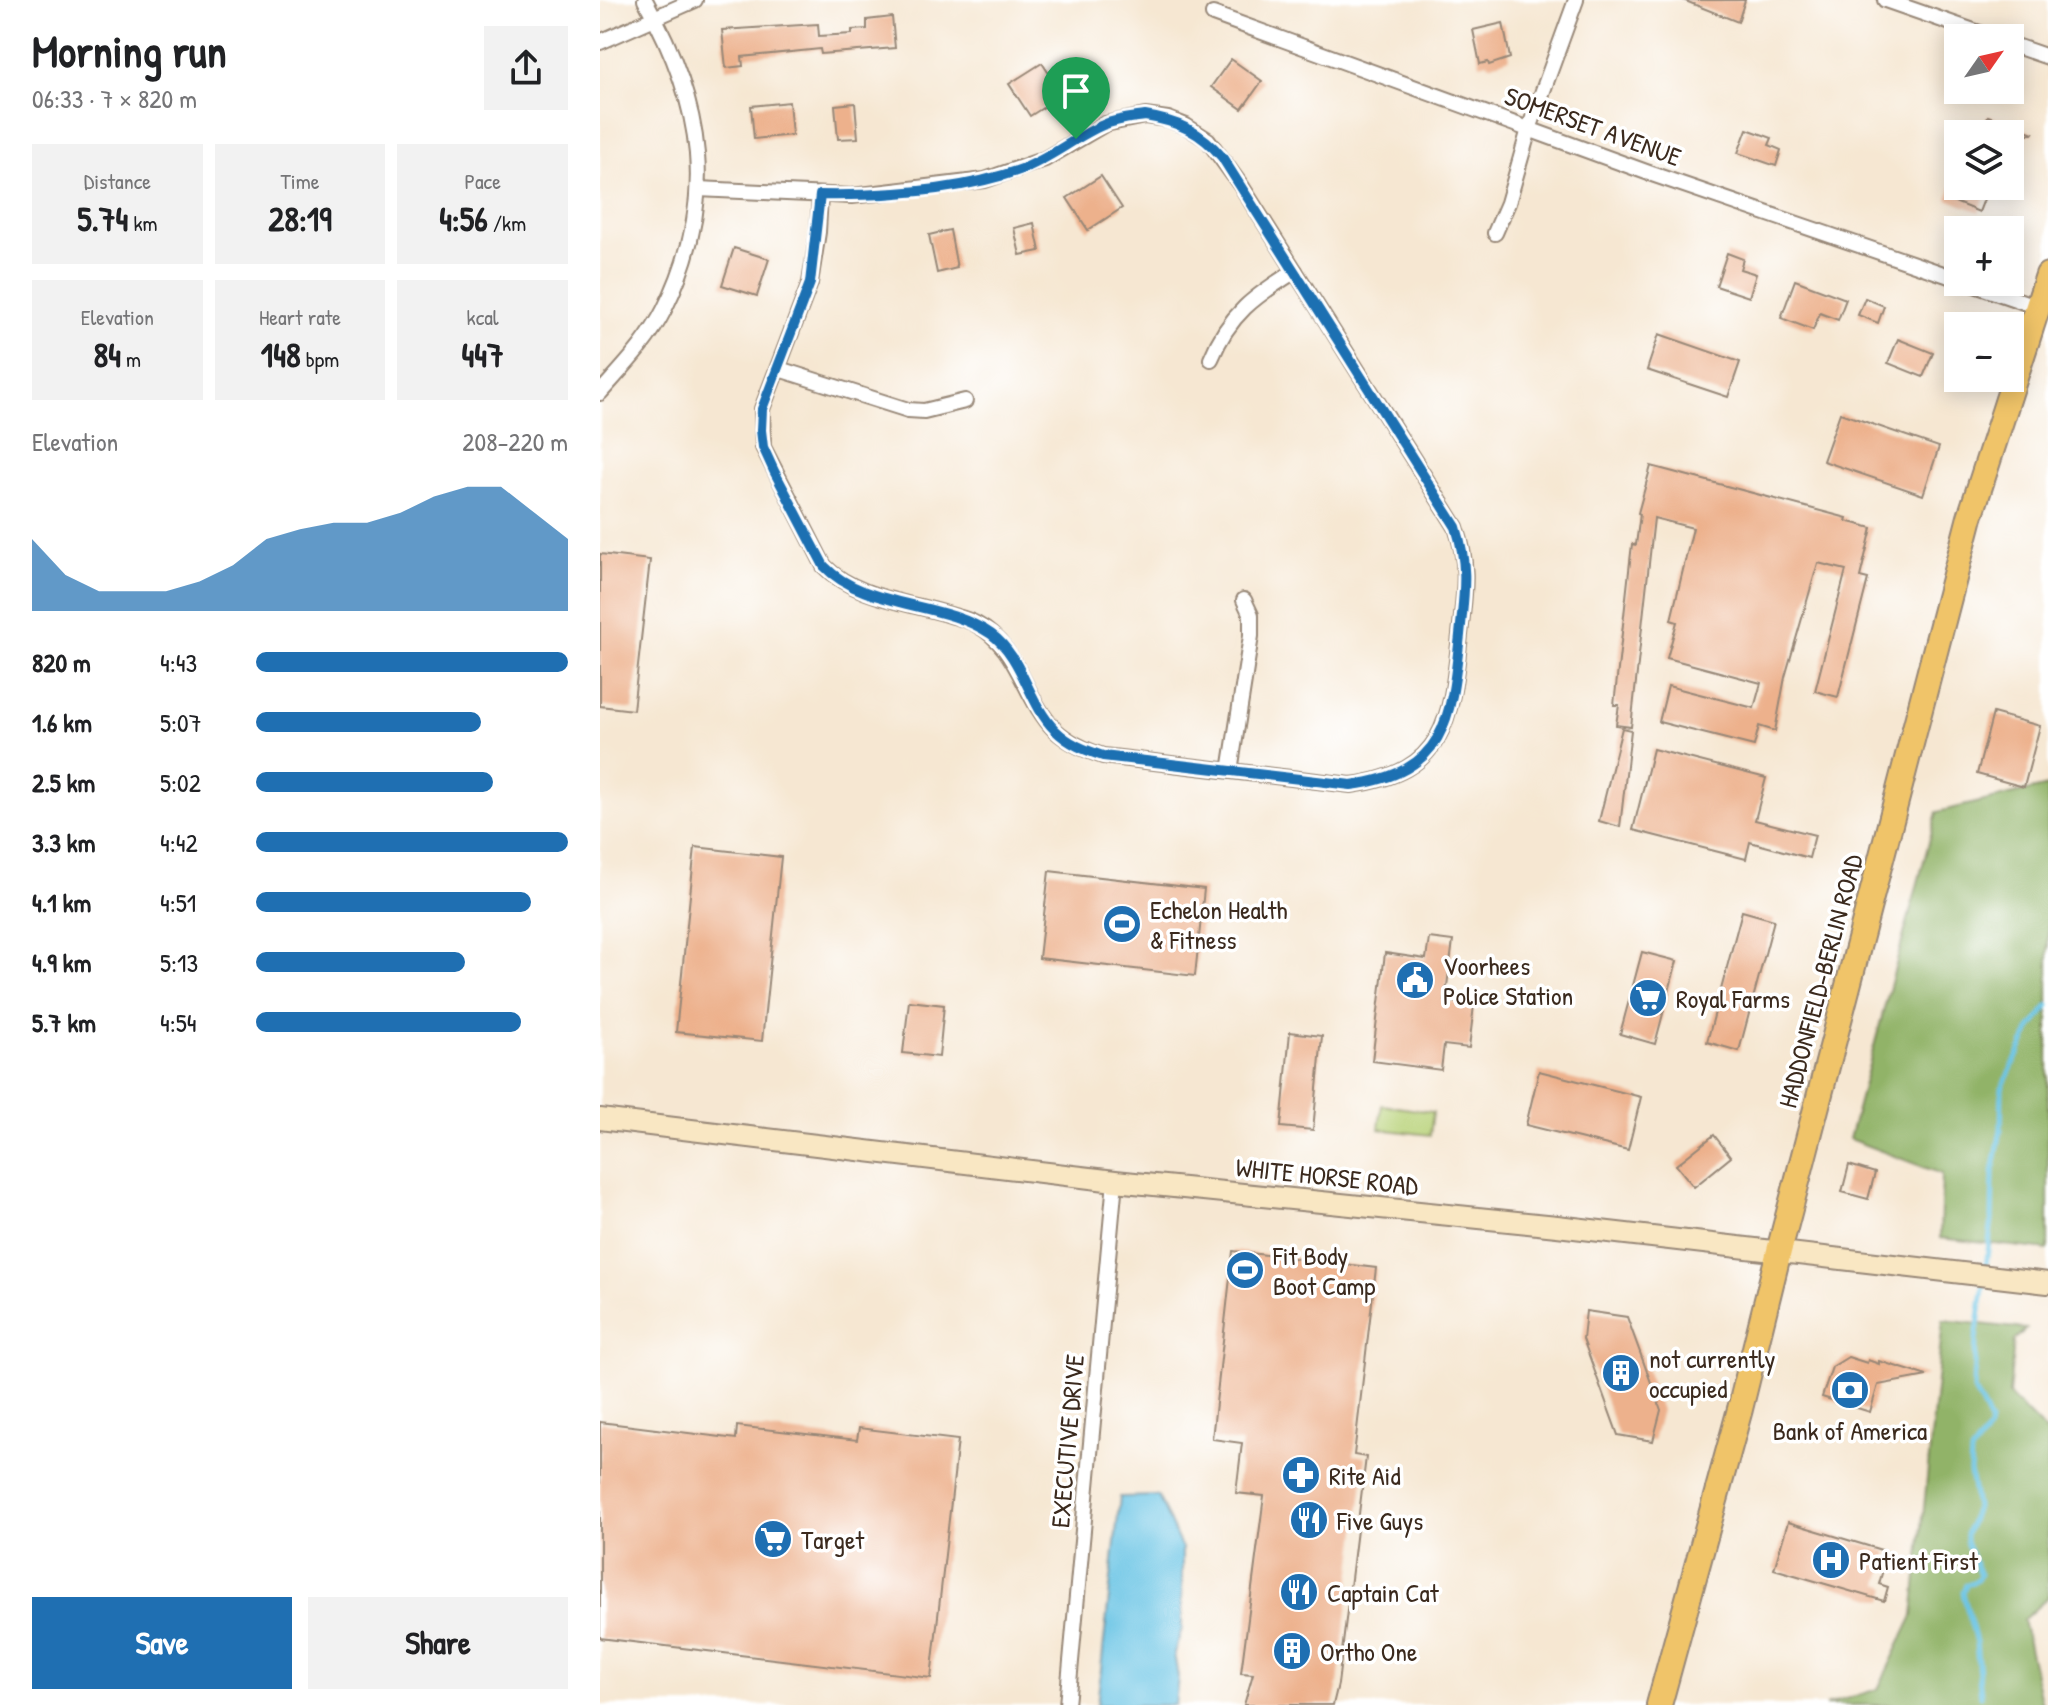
<!DOCTYPE html>
<meta charset="utf-8">
<style>
body{margin:0;font-family:"Patrick Hand",sans-serif;background:#f2f2f2;color:#202124;height:100vh;display:flex;flex-direction:column;font-size:30px;white-space:nowrap}
*{box-sizing:border-box;margin:0}
p{font-size:26px;color:#757577}
.icon{flex:none;width:44px;height:44px;fill:none;stroke:currentColor;stroke-width:2;stroke-linecap:round;stroke-linejoin:round}
.map{position:relative;flex:1;overflow:hidden}
.details{display:flex;flex-direction:column;background:#fff;width:600px}
.details>*{flex:none}
.needle{width:52px;rotate:56deg}
.buttons{position:absolute;left:1344px;top:24px;display:grid;gap:16px}
.buttons a{display:grid;place-items:center;width:80px;height:80px;border-radius:0px;background:#fff;box-shadow:0 4px 20px #0003;font-size:40px}
.pin{position:absolute;display:grid;place-items:center;width:68px;height:68px;color:#fff;margin:-82px -34px;border-radius:50% 50% 50% 0;rotate:-45deg;box-shadow:0 0 8px #0007}
.pin .icon{rotate:45deg}
.round{display:grid;place-items:center;flex:none;width:84px;height:84px;border-radius:0px;background:#f2f2f2}
.summary{display:flex;align-items:center;justify-content:space-between;height:136px;padding:0 32px}
h1{font-size:44px;font-weight:800;line-height:60px}
.figures{display:grid;grid-template-columns:repeat(3,1fr);gap:12px;height:136px;padding:8px 32px}
.figures div{display:grid;align-content:center;border-radius:0px;background:#f2f2f2;text-align:center}
.figures b{font-size:34px;font-weight:800}
.figures small{font-size:22px;font-weight:400}
.figures p{font-size:22px}
.chart{height:224px;padding:16px 32px}
.chart p{display:flex;justify-content:space-between}
.chart svg{width:100%;height:144px;margin-top:8px;fill:#1f6fb2;opacity:.7}
.primary-button{display:flex;gap:16px;margin-top:auto;padding:16px 32px}
.primary-button a{flex:1;height:92px;border-radius:0px;background:#1f6fb2;color:#fff;font-size:32px;font-weight:800;line-height:92px;text-align:center}
.primary-button a+a{background:#f2f2f2;color:#202124}
ul{padding:0 32px;list-style:none;font-size:26px}
li{display:grid;grid-template-columns:128px 96px 1fr;align-items:center;height:60px}
li i{height:20px;border-radius:10px;background:#1f6fb2}
main{display:flex;flex:1;min-height:0}
.map>svg:first-child{display:block}
.green{fill:#b7d177;stroke:#797e4a;stroke-width:2}
.forest{fill:#91b368;stroke:#666e43;stroke-width:2}
.water{fill:#66c3e4;stroke:#507681;stroke-width:2}
.lines{fill:none;stroke-linecap:round;stroke-linejoin:round}
.stream{stroke:#66c3e4;stroke-width:5}
.building{fill:#edb18c}
.minor-casing{stroke:#988878;stroke-width:18}
.secondary-casing{stroke:#988878;stroke-width:24}
.primary-casing{stroke:#988878;stroke-width:28}
.minor{stroke:#fff;stroke-width:14}
.secondary{stroke:#f9e7c3;stroke-width:20}
.primary{stroke:#f0c469;stroke-width:24}
.route-casing{stroke:#fff;stroke-width:16}
.route{stroke:#1f6fb2;stroke-width:10}
.labels{text-anchor:middle;dominant-baseline:central;stroke-width:7;stroke-linejoin:round;paint-order:stroke}
.street-label{font-size:26px;fill:#3b2a1e;stroke:#fff}
.poi-label{font-size:26px;fill:#3b2a1e;stroke:#fff;text-anchor:start}
</style>
<main>
<section class="details">
<div class="summary"><div><h1>Morning run</h1><p>06:33 · 7 × 820 m</p></div><a class="round"><svg class="icon" aria-label="share" viewBox="0 0 24 24"><path d="M12 15V3M7 8l5-5 5 5M5 13v7h14v-7"/></svg></a></div>
<div class="figures">
<div><p>Distance</p><b>5.74<small> km</small></b></div>
<div><p>Time</p><b>28:19</b></div>
<div><p>Pace</p><b>4:56<small> /km</small></b></div>
</div>
<div class="figures">
<div><p>Elevation</p><b>84<small> m</small></b></div>
<div><p>Heart rate</p><b>148<small> bpm</small></b></div>
<div><p>kcal</p><b>447</b></div>
</div>
<div class="chart"><p><span>Elevation</span>208–220 m</p>
<svg viewBox="0 0 160 44" preserveAspectRatio="none"><path d="M0 44V22L10 33L20 38L30 38L40 38L50 35L60 30L70 22L80 19L90 17L100 17L110 14L120 9L130 6L140 6L150 14L160 22V44z"/></svg>
</div>
<ul>
<li><b>820 m</b>4:43<i style="width:100%"></i></li>
<li><b>1.6 km</b>5:07<i style="width:72%"></i></li>
<li><b>2.5 km</b>5:02<i style="width:76%"></i></li>
<li><b>3.3 km</b>4:42<i style="width:100%"></i></li>
<li><b>4.1 km</b>4:51<i style="width:88%"></i></li>
<li><b>4.9 km</b>5:13<i style="width:67%"></i></li>
<li><b>5.7 km</b>4:54<i style="width:85%"></i></li>
</ul>
<div class="primary-button"><a>Save</a><a>Share</a></div>
</section>
<div class="map">
<svg width="1448" height="1705" viewBox="0 0 1448 1705">
<rect width="100%" height="100%" fill="#fff"/>
<filter id="ink" filterUnits="userSpaceOnUse"><feTurbulence type="fractalNoise" baseFrequency=".0125" numOctaves="2"/><feDisplacementMap in="SourceGraphic" scale="16" xChannelSelector="R" yChannelSelector="G"/><feConvolveMatrix kernelMatrix="1 2 1 2 8 2 1 2 1" color-interpolation-filters="sRGB"/></filter>
<filter id="wash" filterUnits="userSpaceOnUse"><feTurbulence type="fractalNoise" baseFrequency=".006" numOctaves="4" result="noise"/><feDisplacementMap in="SourceGraphic" scale="32" xChannelSelector="R" yChannelSelector="G"/><feGaussianBlur stdDeviation="1.8" result="paint"/><feColorMatrix in="noise" values="0 0 0 0 0 0 0 0 0 0 0 0 0 0 0 0 0 1.4 0 .05"/><feComposite in="paint" operator="in"/></filter>
<g filter="url(#wash)">
<rect width="100%" height="100%" fill="#f6e7d2"/>
<!-- green -->
<path class="green" d="M 782,1105 L 833,1112 L 830,1135 L 779,1129 Z"/>
<!-- forest -->
<g class="forest">
<path d="M 1448,786 L 1448,1250 L 1340,1238 L 1342,1174 L 1249,1139 L 1337,812 Z"/>
<path d="M 1343,1320 L 1426,1329 L 1414,1340 L 1409,1395 L 1448,1434 L 1448,1597 L 1423,1620 L 1442,1705 L 1226,1705 L 1278,1689 L 1313,1616 Z"/>
</g>
<!-- water -->
<path class="water" d="M 558,1496 L 582,1549 L 582,1629 L 574,1653 L 578,1677 L 575,1705 L 497,1705 L 520,1497 Z"/>
<g class="lines">
<!-- stream -->
<g class="stream">
<path d="M 1385,1273 L 1392,1220 L 1393,1173 L 1401,1129 L 1402,1088 L 1431,1028 L 1448,1006"/>
<path d="M 1381,1696 L 1376,1642 L 1363,1593 L 1366,1585 L 1377,1580 L 1380,1575 L 1366,1542 L 1366,1535 L 1376,1507 L 1370,1472 L 1371,1453 L 1389,1429 L 1390,1422 L 1374,1390 L 1376,1339 L 1384,1283"/>
</g>
</g>
<g id="blocks">
<!-- building -->
<g class="building">
<path d="M 1083,0 L 1145,0 L 1138,22 Z"/>
<path d="M 292,17 L 295,48 L 221,54 L 220,49 L 142,57 L 143,66 L 126,68 L 122,30 L 218,24 L 219,36 L 252,34 L 252,30 L 267,29 L 267,20 Z"/>
<path d="M 903,23 L 910,58 L 889,65 L 888,62 L 880,64 L 873,30 Z"/>
<path d="M 631,59 L 662,81 L 642,109 L 611,87 Z"/>
<path d="M 442,63 L 463,95 L 430,116 L 409,84 Z"/>
<path d="M 189,102 L 192,135 L 154,139 L 151,106 Z"/>
<path d="M 255,103 L 258,138 L 238,139 L 235,105 Z"/>
<path d="M 1388,116 L 1433,133 L 1432,134 L 1381,134 Z"/>
<path d="M 1147,129 L 1172,138 L 1169,145 L 1181,150 L 1176,166 L 1138,153 Z"/>
<path d="M 501,176 L 522,208 L 488,230 L 467,198 Z"/>
<path d="M 1352,186 L 1389,186 L 1379,212 L 1347,199 Z"/>
<path d="M 434,223 L 440,251 L 420,255 L 414,228 Z"/>
<path d="M 350,230 L 357,268 L 337,273 L 329,235 Z"/>
<path d="M 134,248 L 169,259 L 157,296 L 122,285 Z"/>
<path d="M 1127,253 L 1143,259 L 1140,269 L 1156,274 L 1149,297 L 1116,286 Z"/>
<path d="M 1195,280 L 1246,299 L 1238,320 L 1220,313 L 1213,330 L 1181,318 Z"/>
<path d="M 1265,298 L 1284,306 L 1278,323 L 1258,315 Z"/>
<path d="M 1059,334 L 1140,362 L 1128,397 L 1047,370 Z"/>
<path d="M 1298,339 L 1333,353 L 1323,377 L 1288,363 Z"/>
<path d="M 1240,413 L 1339,447 L 1323,495 L 1223,461 Z"/>
<path d="M 1051,466 L 1247,518 L 1246,521 L 1272,528 L 1260,577 L 1268,579 L 1238,697 L 1215,691 L 1246,570 L 1218,563 L 1185,677 L 1175,731 L 1159,726 L 1154,746 L 1059,722 L 1068,686 L 1154,708 L 1161,683 L 1067,658 L 1077,622 L 1071,620 L 1093,528 L 1054,518 L 1031,727 L 1016,725 L 1019,705 L 1014,705 L 1032,544 L 1036,545 L 1040,514 L 1038,513 Z"/>
<path d="M 0,554 L 50,560 L 33,710 L 0,706 Z"/>
<path d="M 1393,713 L 1440,726 L 1424,787 L 1377,774 Z"/>
<path d="M 1022,728 L 1031,730 L 1020,827 L 999,821 Z"/>
<path d="M 1053,749 L 1166,778 L 1155,820 L 1215,835 L 1209,858 L 1150,842 L 1146,859 L 1033,830 Z"/>
<path d="M 95,847 L 181,857 L 162,1041 L 76,1032 Z"/>
<path d="M 449,871 L 604,889 L 595,976 L 439,958 Z"/>
<path d="M 1142,911 L 1174,920 L 1139,1051 L 1107,1042 Z"/>
<path d="M 829,938 L 853,941 L 845,1001 L 874,1005 L 869,1048 L 844,1045 L 841,1070 L 772,1061 L 785,953 L 826,959 Z"/>
<path d="M 1042,952 L 1077,961 L 1055,1044 L 1020,1034 Z"/>
<path d="M 309,1001 L 344,1005 L 339,1057 L 303,1053 Z"/>
<path d="M 690,1032 L 722,1036 L 713,1130 L 681,1127 Z"/>
<path d="M 939,1071 L 1041,1097 L 1028,1150 L 926,1125 Z"/>
<path d="M 1114,1135 L 1131,1157 L 1094,1187 L 1076,1165 Z"/>
<path d="M 1249,1165 L 1275,1173 L 1268,1199 L 1242,1192 Z"/>
<path d="M 633,1251 L 776,1268 L 754,1455 L 766,1457 L 738,1684 L 733,1705 L 644,1705 L 653,1674 L 641,1673 L 664,1496 L 636,1493 L 642,1443 L 612,1439 Z"/>
<path d="M 986,1311 L 1027,1317 L 1061,1410 L 1053,1441 L 1018,1435 L 983,1339 Z"/>
<path d="M 1248,1357 L 1267,1363 L 1268,1360 L 1279,1364 L 1279,1361 L 1327,1376 L 1278,1385 L 1270,1412 L 1222,1397 L 1232,1367 Z"/>
<path d="M 0,1422 L 136,1439 L 137,1426 L 257,1440 L 259,1428 L 358,1440 L 331,1678 L 0,1638 Z"/>
<path d="M 1188,1522 L 1288,1552 L 1279,1584 L 1288,1587 L 1284,1601 L 1174,1569 Z"/>
</g>
</g>
</g>
<g filter="url(#ink)">
<use href="#blocks" fill-opacity="0" stroke="#988878" stroke-width="2"/>
<g class="lines">
<!-- minor casing -->
<g class="minor-casing">
<g id="minor">
<path d="M 1285,0 L 1394,38"/>
<path d="M 613,14 L 1049,173 L 1358,279"/>
<path d="M 0,42 L 95,0"/>
<path d="M 1410,44 L 1448,57"/>
<path d="M 98,189 L 252,196 L 385,180 L 445,159 L 505,124 L 545,116 L 568,119 L 586,126 L 608,140 L 642,187 L 856,527 C 870,569 864,593 860,635 C 851,718 847,772 751,785 L 503,756 C 485,750 469,743 455,730 C 423,697 419,647 376,624 C 368,619 356,617 347,614 C 307,602 254,597 224,566 L 163,447 L 162,409 L 210,283 L 218,232 L 220,195"/>
<path d="M 895,233 L 908,203 L 929,129 L 976,0"/>
<path d="M 1366,282 L 1438,307"/>
<path d="M 611,359 C 629,314 655,296 695,271"/>
<path d="M 179,369 L 308,410 L 324,411 L 365,401"/>
<path d="M 0,393 C 23,367 48,342 64,310 C 119,200 103,104 45,0"/>
<path d="M 630,771 L 651,636 L 651,615 L 644,600"/>
<path d="M 467,1705 L 515,1181"/>
</g>
</g>
<!-- secondary casing -->
<g class="secondary-casing">
<path id="secondary" d="M 0,1119 L 515,1181 L 957,1226 L 1448,1283"/>
</g>
<!-- primary casing -->
<g class="primary-casing">
<path id="primary" d="M 1059,1705 L 1140,1409 L 1179,1251 L 1370,517 L 1448,275"/>
</g>
<!-- minor -->
<use href="#minor" class="minor"/>
<!-- secondary -->
<use href="#secondary" class="secondary"/>
<!-- primary -->
<use href="#primary" class="primary"/>
</g>
</g>
<g class="lines" filter="url(#ink)">
<!-- route casing -->
<g class="route-casing">
<path id="route" d="M 545,116 C 578,121 601,132 622,157 L 856,527 C 869,568 864,593 860,635 C 851,719 847,772 751,785 L 503,756 C 485,750 469,744 455,730 C 428,703 423,657 391,634 C 342,600 265,609 224,566 L 174,471 L 163,447 L 161,430 L 162,409 L 210,283 L 220,195 C 284,196 361,191 422,169 C 451,158 475,137 503,125 C 516,119 531,118 545,116 Z"/>
</g>
<!-- route -->
<use href="#route" class="route"/>
</g>
<!-- icons -->
<defs>
<g id="stadium-disc" transform="scale(2)"><circle r="9.5" fill="#1f6fb2" stroke="#fff"/><path d="M0-5a6.5 5 0 1 0 0 10a6.5 5 0 1 0 0-10ZM-3.5-1.8h7v3.6h-7Z" fill="#fff"/></g>
<g id="civic-disc" transform="scale(2)"><circle r="9.5" fill="#1f6fb2" stroke="#fff"/><path d="M-.6-6.5H3V-4.5H.6V-3L4-1V1h2V6H-6V1h2V-1L-.6-3ZM-1.2 2.5V6h2.4V2.5Z" fill="#fff"/></g>
<g id="supermarket-disc" transform="scale(2)"><circle r="9.5" fill="#1f6fb2" stroke="#fff"/><path d="M-6-5.5h2.5l.6 2H6L4.5 2H-2.5L-4.4-4H-6ZM-1.5 3.2a1.3 1.3 0 1 0 .1 0ZM3 3.2a1.3 1.3 0 1 0 .1 0Z" fill="#fff"/></g>
<g id="building-disc" transform="scale(2)"><circle r="9.5" fill="#1f6fb2" stroke="#fff"/><path d="M-4-6H4V6H1V3H-1V6H-4ZM-2.5-4.3h1.7v1.8h-1.7ZM.8-4.3h1.7v1.8H.8ZM-2.5-1h1.7V.8h-1.7ZM.8-1h1.7V.8H.8Z" fill="#fff"/></g>
<g id="bank-disc" transform="scale(2)"><circle r="9.5" fill="#1f6fb2" stroke="#fff"/><path d="M-6-4H6V4H-6ZM0-2.3a2.3 2.3 0 1 0 0 4.6a2.3 2.3 0 1 0 0-4.6Z" fill="#fff"/></g>
<g id="pharmacy-disc" transform="scale(2)"><circle r="9.5" fill="#1f6fb2" stroke="#fff"/><path d="M-2-6h4v4h4v4h-4v4h-4v-4h-4v-4h4Z" fill="#fff"/></g>
<g id="restaurant-disc" transform="scale(2)"><circle r="9.5" fill="#1f6fb2" stroke="#fff"/><path d="M-5-6h1v4h1v-4h1v4h1v-4h1v5L-1.5 .5V6h-2V.5L-5-1ZM5-6V6H3V1.5H1.5Q1.5-4 5-6Z" fill="#fff"/></g>
<g id="hospital-disc" transform="scale(2)"><circle r="9.5" fill="#1f6fb2" stroke="#fff"/><path d="M-5-5h3v3.5h4V-5h3V5h-3V1.5h-4V5h-3Z" fill="#fff"/></g>
</defs>
<g fill-rule="evenodd">
<use href="#stadium-disc" x="522" y="924"/>
<use href="#civic-disc" x="815" y="980"/>
<use href="#supermarket-disc" x="1048" y="998"/>
<use href="#stadium-disc" x="645" y="1270"/>
<use href="#building-disc" x="1021" y="1373"/>
<use href="#bank-disc" x="1250" y="1390"/>
<use href="#pharmacy-disc" x="701" y="1475"/>
<use href="#restaurant-disc" x="709" y="1520"/>
<use href="#supermarket-disc" x="173" y="1539"/>
<use href="#hospital-disc" x="1231" y="1560"/>
<use href="#restaurant-disc" x="699" y="1592"/>
<use href="#building-disc" x="692" y="1651"/>
</g>
<g class="labels">
<!-- street labels -->
<g class="street-label">
<text transform="translate(993 126) rotate(20)">SOMERSET AVENUE</text>
<text transform="translate(1220 981) rotate(-75)">HADDONFIELD-BERLIN ROAD</text>
<text transform="translate(727 1176) rotate(6)">WHITE HORSE ROAD</text>
<text transform="translate(467 1441) rotate(-85)">EXECUTIVE DRIVE</text>
</g>
<!-- poi labels -->
<g class="poi-label">
<text x="550" y="909">Echelon Health<tspan x="550" dy="30">&amp; Fitness</tspan></text>
<text x="843" y="965">Voorhees<tspan x="843" dy="30">Police Station</tspan></text>
<text x="1076" y="998">Royal Farms</text>
<text x="673" y="1255">Fit Body<tspan x="673" dy="30">Boot Camp</tspan></text>
<text x="1049" y="1358">not currently<tspan x="1049" dy="30">occupied</tspan></text>
<text x="1250" y="1430" text-anchor="middle">Bank of America</text>
<text x="729" y="1475">Rite Aid</text>
<text x="737" y="1520">Five Guys</text>
<text x="201" y="1539">Target</text>
<text x="1259" y="1560">Patient First</text>
<text x="727" y="1592">Captain Cat</text>
<text x="720" y="1651">Ortho One</text>
</g>
</g>
</svg>
<div class="buttons">
<a><svg class="needle" viewBox="-14 -14 28 28"><path d="M0-13l5 13h-10z" fill="#e53935"/><path d="M0 13l5-13h-10z" fill="#757577"/></svg></a>
<a><svg class="icon" aria-label="layers" viewBox="0 0 24 24"><path d="M12 4l9 5-9 5-9-5zM3 14l9 5 9-5"/></svg></a>
<a>+</a>
<a>−</a>
</div>
<div class="pin" style="left:476px;top:139px;background:#1e9e55"><svg class="icon" aria-label="arrive" viewBox="0 0 24 24"><path d="M6 21V4h12l-3 4 3 4H6"/></svg></div>
</div>
</main>
